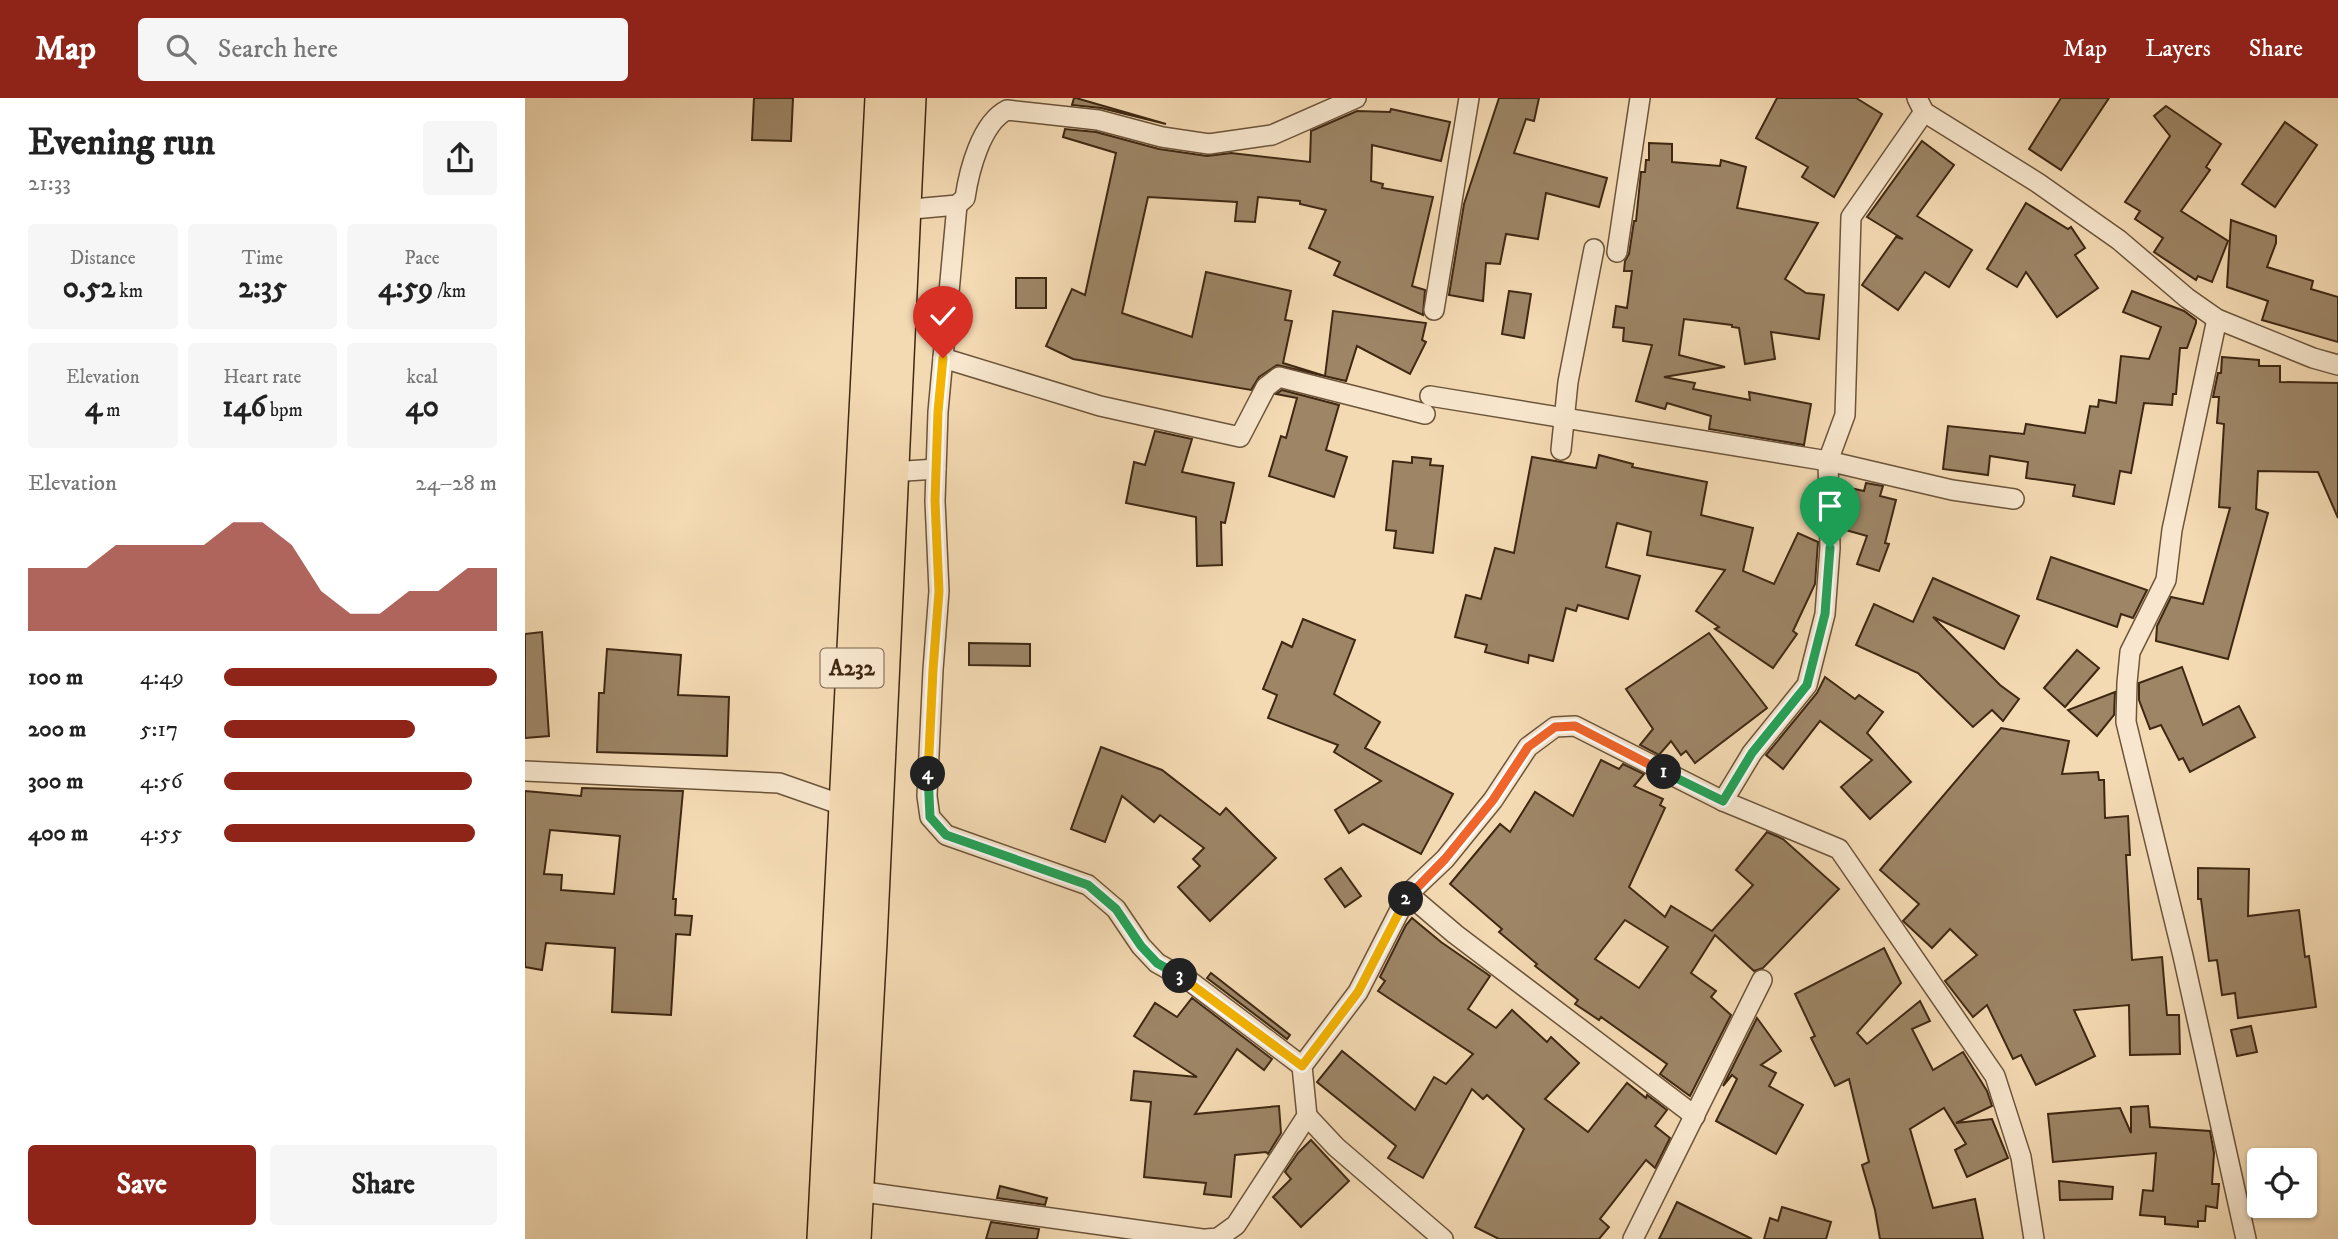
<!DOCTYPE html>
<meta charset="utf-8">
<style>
body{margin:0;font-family:"IM FELL DW Pica",serif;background:#f6f6f6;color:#222;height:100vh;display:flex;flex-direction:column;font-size:26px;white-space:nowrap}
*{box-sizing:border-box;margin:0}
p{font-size:23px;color:#767676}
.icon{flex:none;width:38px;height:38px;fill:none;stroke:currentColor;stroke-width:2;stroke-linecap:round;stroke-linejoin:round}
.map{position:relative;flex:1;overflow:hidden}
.details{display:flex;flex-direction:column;background:#fff;width:525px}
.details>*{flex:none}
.buttons{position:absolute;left:1722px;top:1050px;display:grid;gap:14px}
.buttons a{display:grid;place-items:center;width:70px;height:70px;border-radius:7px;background:#fff;box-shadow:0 2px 5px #0004;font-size:35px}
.pin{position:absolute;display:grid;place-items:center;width:60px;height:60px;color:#fff;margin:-72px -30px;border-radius:50% 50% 50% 0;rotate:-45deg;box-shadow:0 0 7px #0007}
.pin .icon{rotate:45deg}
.km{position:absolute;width:35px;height:35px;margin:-18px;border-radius:50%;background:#222;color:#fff;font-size:19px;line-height:35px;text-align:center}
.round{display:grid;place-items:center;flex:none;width:74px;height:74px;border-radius:7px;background:#f6f6f6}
.summary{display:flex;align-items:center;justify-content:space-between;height:119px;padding:0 28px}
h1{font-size:38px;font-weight:700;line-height:52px}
.metrics{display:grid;grid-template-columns:repeat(3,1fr);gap:10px;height:119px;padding:7px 28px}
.metrics div{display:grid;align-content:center;border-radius:7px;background:#f6f6f6;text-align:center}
.metrics b{font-size:30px;font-weight:700}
.metrics small{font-size:19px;font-weight:400}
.metrics p{font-size:19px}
.chart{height:196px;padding:14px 28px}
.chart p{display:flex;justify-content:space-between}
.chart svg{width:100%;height:126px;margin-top:7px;fill:#8f2418;opacity:.7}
.button{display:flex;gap:14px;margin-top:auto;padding:14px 28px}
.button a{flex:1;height:80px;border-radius:7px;background:#8f2418;color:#fff;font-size:28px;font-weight:700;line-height:80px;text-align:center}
.button a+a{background:#f6f6f6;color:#222}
ul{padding:0 28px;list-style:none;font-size:23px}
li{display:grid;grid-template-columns:112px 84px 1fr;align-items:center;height:52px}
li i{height:18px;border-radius:9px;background:#8f2418}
header{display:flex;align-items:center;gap:42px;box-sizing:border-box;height:98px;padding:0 35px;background:#8f2418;color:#fff}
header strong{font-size:33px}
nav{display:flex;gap:38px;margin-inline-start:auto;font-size:24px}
.search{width:490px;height:63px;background:#f6f6f6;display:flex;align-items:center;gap:18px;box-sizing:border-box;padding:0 24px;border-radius:7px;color:#767676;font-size:26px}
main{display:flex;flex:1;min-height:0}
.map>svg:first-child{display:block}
.building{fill:#9d8566;stroke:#3f2812;stroke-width:2;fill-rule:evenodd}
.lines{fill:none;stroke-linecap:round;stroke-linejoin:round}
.minor-casing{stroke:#6c543a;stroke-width:22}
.trunk-casing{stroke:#3f2812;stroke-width:36}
.minor{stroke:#f8e7ce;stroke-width:19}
.trunk{stroke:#f4dab3;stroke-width:33}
.split-1-casing{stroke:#fff;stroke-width:14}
.split-2-casing{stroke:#fff;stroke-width:14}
.split-3-casing{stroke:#fff;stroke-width:14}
.split-4-casing{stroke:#fff;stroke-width:14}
.split-5-casing{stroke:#fff;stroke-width:14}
.split-1{stroke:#22a559;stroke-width:9}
.split-2{stroke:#f0652b;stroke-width:9}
.split-3{stroke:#f5b400;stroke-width:9}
.split-4{stroke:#22a559;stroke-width:9}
.split-5{stroke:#f5b400;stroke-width:9}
.labels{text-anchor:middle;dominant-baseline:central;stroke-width:5;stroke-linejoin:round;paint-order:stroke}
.shield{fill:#f8e7ce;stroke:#76614a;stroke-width:2}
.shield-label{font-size:23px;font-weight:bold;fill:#3f2812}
</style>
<header>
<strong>Map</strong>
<div class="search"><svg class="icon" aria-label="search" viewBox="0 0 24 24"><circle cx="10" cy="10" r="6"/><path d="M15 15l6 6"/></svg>Search here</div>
<nav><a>Map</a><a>Layers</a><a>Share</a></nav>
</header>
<main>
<section class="details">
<div class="summary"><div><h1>Evening run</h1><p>21:33</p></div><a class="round"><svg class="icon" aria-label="share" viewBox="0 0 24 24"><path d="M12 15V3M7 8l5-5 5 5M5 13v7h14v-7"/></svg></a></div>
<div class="metrics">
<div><p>Distance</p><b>0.52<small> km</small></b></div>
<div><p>Time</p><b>2:35</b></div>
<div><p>Pace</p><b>4:59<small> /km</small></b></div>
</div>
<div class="metrics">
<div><p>Elevation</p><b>4<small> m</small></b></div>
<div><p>Heart rate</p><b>146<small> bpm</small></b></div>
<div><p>kcal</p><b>40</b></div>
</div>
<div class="chart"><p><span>Elevation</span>24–28 m</p>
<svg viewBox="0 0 160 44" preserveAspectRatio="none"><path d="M0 44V22L10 22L20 22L30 14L40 14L50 14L60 14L70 6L80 6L90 14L100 30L110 38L120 38L130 30L140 30L150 22L160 22V44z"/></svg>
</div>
<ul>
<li><b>100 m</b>4:49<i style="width:100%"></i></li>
<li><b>200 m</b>5:17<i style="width:70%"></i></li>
<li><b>300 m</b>4:56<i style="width:91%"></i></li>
<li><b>400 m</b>4:55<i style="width:92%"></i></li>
</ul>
<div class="button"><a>Save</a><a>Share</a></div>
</section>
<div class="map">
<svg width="1813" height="1141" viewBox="0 0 1813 1141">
<rect width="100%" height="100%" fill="#f4dab3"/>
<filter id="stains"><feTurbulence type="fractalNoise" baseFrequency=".00286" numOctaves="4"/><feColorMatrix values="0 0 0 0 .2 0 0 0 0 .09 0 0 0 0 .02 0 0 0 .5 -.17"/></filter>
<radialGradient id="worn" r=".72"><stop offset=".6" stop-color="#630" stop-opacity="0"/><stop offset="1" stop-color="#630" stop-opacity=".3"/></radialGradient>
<!-- building -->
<g class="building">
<path d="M 229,0 L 268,0 L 266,43 L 227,42 Z"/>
<path d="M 549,0 L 551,0 L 641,26 L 576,10 L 547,7 Z"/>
<path d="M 974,0 L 1014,0 L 1009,23 L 1001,21 L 989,55 L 1082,80 L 1074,109 L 1021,95 L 1013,141 L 981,136 L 975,166 L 961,165 L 958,203 L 924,197 L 939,106 Z"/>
<path d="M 1252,0 L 1331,0 L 1357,16 L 1309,99 L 1277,79 L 1283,69 L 1231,40 Z"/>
<path d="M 1536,0 L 1584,0 L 1536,72 L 1504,51 Z"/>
<path d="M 1641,8 L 1696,46 L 1681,69 L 1685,72 L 1656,113 L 1703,143 L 1687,184 L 1673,178 L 1671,182 L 1629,154 L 1638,140 L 1610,121 L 1615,113 L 1600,104 L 1645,38 L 1629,18 Z"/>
<path d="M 866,11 L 925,24 L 916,63 L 847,47 L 846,83 L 858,86 L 857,90 L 908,99 L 887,188 L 900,192 L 898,217 L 809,177 L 815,164 L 784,150 L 801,112 L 775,106 L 775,103 L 733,99 L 730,124 L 710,123 L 712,104 L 623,99 L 597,215 L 667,239 L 681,174 L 766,193 L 760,222 L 767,223 L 758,265 L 800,278 L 808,213 L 901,225 L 897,242 L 901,244 L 885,276 L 832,248 L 821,283 L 752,267 L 734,279 L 726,292 L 548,261 L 521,248 L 547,191 L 560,197 L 591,55 L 538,39 L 540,31 L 571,34 L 634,51 L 682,58 L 706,55 L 785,64 L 786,33 L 832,13 L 865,14 Z"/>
<path d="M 1760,24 L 1792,47 L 1750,109 L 1717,86 Z"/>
<path d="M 1397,43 L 1429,67 L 1392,118 L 1447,152 L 1424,189 L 1400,174 L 1373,212 L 1337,187 L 1371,139 L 1378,141 L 1342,119 Z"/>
<path d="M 1124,45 L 1147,46 L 1147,64 L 1195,68 L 1196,62 L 1221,69 L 1212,110 L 1293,125 L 1260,181 L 1281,195 L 1299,197 L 1294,241 L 1246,234 L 1250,261 L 1220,266 L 1214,230 L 1207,229 L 1207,227 L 1159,221 L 1154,257 L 1200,269 L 1139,279 L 1170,285 L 1168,291 L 1225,302 L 1224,294 L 1286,306 L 1279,347 L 1184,331 L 1186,318 L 1142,305 L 1140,311 L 1111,303 L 1127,247 L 1098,243 L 1099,230 L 1088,229 L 1091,208 L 1102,210 L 1107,173 L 1099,173 L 1100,163 L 1104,156 L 1109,123 L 1111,123 L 1116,74 L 1120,74 L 1121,62 L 1124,62 Z"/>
<path d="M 1501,105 L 1543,131 L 1546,129 L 1560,150 L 1550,157 L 1573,190 L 1532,219 L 1501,174 L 1492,189 L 1462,171 Z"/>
<path d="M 1706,122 L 1751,138 L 1751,145 L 1742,169 L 1788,183 L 1786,191 L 1813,199 L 1813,244 L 1737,222 L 1743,203 L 1702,189 Z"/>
<rect x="491" y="180" width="30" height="30"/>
<path d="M 984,193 L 1006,196 L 999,240 L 977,236 Z"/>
<path d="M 1607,193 L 1659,213 L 1671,222 L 1671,225 L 1662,250 L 1655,250 L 1651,296 L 1648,296 L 1647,307 L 1619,305 L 1606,375 L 1595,373 L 1589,406 L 1548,398 L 1550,387 L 1501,380 L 1503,364 L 1465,358 L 1463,377 L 1418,371 L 1423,328 L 1499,336 L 1501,326 L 1560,335 L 1565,308 L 1573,309 L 1574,302 L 1591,305 L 1596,258 L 1624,261 L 1636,229 L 1598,214 Z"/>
<path d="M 1697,259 L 1734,262 L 1734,268 L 1755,268 L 1755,284 L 1813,285 L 1813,420 L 1793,374 L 1733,373 L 1731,411 L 1743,415 L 1703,561 L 1631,543 L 1632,528 L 1646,499 L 1678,506 L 1705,410 L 1694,409 L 1699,326 L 1692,325 L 1694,299 L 1688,299 L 1693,275 L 1696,275 Z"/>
<path d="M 757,292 L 814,307 L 801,352 L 822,359 L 809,399 L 744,378 L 756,338 L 761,340 L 772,300 L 751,296 Z"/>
<path d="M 630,333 L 667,341 L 657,374 L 709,385 L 700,425 L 696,424 L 697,467 L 672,468 L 671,419 L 601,405 L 609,364 L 620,367 Z"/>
<path d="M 1074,357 L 1108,366 L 1107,369 L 1182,384 L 1176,417 L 1228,430 L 1218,473 L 1249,486 L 1273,435 L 1293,444 L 1290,486 L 1268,533 L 1272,536 L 1248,570 L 1190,531 L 1194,529 L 1171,513 L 1200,472 L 1122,457 L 1126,434 L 1092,425 L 1081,469 L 1115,478 L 1103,521 L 1053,507 L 1051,513 L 1041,510 L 1028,563 L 1004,557 L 1003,565 L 960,554 L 962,547 L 930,539 L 941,497 L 956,501 L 970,450 L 989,455 L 1007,359 L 1071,370 Z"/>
<path d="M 887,359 L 906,361 L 905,367 L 918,368 L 908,455 L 869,450 L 871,433 L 861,432 L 868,363 L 887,365 Z"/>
<path d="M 1341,385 L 1358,388 L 1355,398 L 1371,402 L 1360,445 L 1364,446 L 1354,473 L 1332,466 L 1342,438 L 1317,431 L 1317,421 L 1325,390 L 1339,393 Z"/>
<path d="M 1526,459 L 1622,492 L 1608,520 L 1596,516 L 1592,529 L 1512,501 Z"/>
<path d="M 1408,480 L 1494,518 L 1479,551 L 1408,519 L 1475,587 L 1494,601 L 1478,623 L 1467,612 L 1448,629 L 1393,575 L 1331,547 L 1349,506 L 1388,524 Z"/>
<path d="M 778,521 L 830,542 L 809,596 L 855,624 L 840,650 L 928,696 L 896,756 L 838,726 L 824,735 L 810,712 L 856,683 L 809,654 L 813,647 L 743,620 L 752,597 L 738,591 L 757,544 L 767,549 Z"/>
<path d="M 17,534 L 24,638 L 0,640 L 0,536 Z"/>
<path d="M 1184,535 L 1242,610 L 1170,665 L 1161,653 L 1156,657 L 1146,643 L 1134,657 L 1115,647 L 1128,631 L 1101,591 Z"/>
<path d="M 444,545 L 505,546 L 505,568 L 444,567 Z"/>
<path d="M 82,551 L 156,557 L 153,597 L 204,599 L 202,658 L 72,654 L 74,595 L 79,595 Z"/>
<path d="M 1552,552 L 1574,570 L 1540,609 L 1519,590 Z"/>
<path d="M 1657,569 L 1678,627 L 1714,608 L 1730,639 L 1665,674 L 1658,660 L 1654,662 L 1636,627 L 1625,631 L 1614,602 L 1614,585 Z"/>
<path d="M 1300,579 L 1330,601 L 1334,597 L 1358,614 L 1342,635 L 1386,684 L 1345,721 L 1316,689 L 1347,662 L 1295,623 L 1258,671 L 1241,657 L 1292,595 Z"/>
<path d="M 1590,594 L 1589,617 L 1572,638 L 1543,612 Z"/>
<path d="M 1476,630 L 1544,643 L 1537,676 L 1573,674 L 1574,682 L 1579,682 L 1580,720 L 1603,718 L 1605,757 L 1601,757 L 1607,862 L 1637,859 L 1642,917 L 1654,917 L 1655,956 L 1605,957 L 1604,907 L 1549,912 L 1570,958 L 1511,987 L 1496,957 L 1488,961 L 1462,907 L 1448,919 L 1420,883 L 1452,857 L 1425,831 L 1407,850 L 1378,823 L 1394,806 L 1355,772 Z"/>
<path d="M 576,649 L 637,672 L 695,717 L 701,710 L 751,760 L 685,823 L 653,789 L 675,768 L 668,761 L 679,750 L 635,717 L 629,724 L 597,698 L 580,744 L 546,731 Z"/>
<path d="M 1076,662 L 1094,671 L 1098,666 L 1119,676 L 1109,688 L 1138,701 L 1135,707 L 1140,710 L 1104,789 L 1140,819 L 1146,808 L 1187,833 L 1228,787 L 1211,772 L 1242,734 L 1258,741 L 1314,791 L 1238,870 L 1229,873 L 1190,837 L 1166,875 L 1191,893 L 1186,899 L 1206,917 L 1165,998 L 1135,976 L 1142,966 L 1076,919 L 1074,922 L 1050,906 L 1053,902 L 1010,868 L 1012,866 L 974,834 L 977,831 L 925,786 L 975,726 L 985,734 L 1010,694 L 1048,718 ZM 1100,822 L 1143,849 L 1114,890 L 1070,861 Z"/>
<path d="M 57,690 L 158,693 L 148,801 L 151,801 L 150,817 L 167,818 L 165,837 L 151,836 L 146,917 L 87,914 L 90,850 L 21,845 L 17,872 L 0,869 L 0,693 L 56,698 ZM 25,732 L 95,738 L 89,796 L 36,792 L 37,777 L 19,776 Z"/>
<path d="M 816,770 L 836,798 L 820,809 L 800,781 Z"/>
<path d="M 1673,770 L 1724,771 L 1723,818 L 1774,812 L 1780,859 L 1784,858 L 1791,909 L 1713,920 L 1710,895 L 1697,897 L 1692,862 L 1684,863 L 1676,801 L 1673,801 Z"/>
<path d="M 887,820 L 916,844 L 965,878 L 943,911 L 971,930 L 987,912 L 1022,944 L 1026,939 L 1054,965 L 1020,1001 L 1063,1034 L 1102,985 L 1121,1000 L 1122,997 L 1142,1012 L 1130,1028 L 1145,1040 L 1130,1070 L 1121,1062 L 1075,1121 L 1084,1129 L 1074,1141 L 974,1141 L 950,1129 L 999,1031 L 962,997 L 958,1001 L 947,991 L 898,1080 L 863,1060 L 871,1048 L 792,984 L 817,953 L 890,1012 L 909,979 L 921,986 L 948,956 L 853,893 L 860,883 L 855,879 L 881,827 Z"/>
<path d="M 1359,850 L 1376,885 L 1332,935 L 1342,946 L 1395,903 L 1405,923 L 1387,931 L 1408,972 L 1438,954 L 1462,993 L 1467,1008 L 1431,1025 L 1467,1021 L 1483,1060 L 1442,1079 L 1430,1052 L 1441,1046 L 1419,1010 L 1385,1031 L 1408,1110 L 1450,1101 L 1458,1141 L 1355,1141 L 1350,1112 L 1337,1067 L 1344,1064 L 1324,981 L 1310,988 L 1286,940 L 1290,938 L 1270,896 Z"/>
<path d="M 686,875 L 765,937 L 762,941 L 682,880 Z"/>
<path d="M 667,900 L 747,961 L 739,972 L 712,951 L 670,1016 L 754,1008 L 756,1035 L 743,1056 L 741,1054 L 710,1057 L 706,1099 L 679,1096 L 681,1085 L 619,1079 L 626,1004 L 606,1002 L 609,973 L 672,979 L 609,938 L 630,905 L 652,919 Z"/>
<path d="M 1232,920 L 1256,953 L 1236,967 L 1251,975 L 1244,988 L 1278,1007 L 1251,1056 L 1191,1023 L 1212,981 L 1207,977 L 1198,988 Z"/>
<path d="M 1726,928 L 1732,954 L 1712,958 L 1706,932 Z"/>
<path d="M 1623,1008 L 1625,1029 L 1685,1033 L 1689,1055 L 1687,1086 L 1694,1086 L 1692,1110 L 1681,1108 L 1680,1123 L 1673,1123 L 1673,1129 L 1640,1126 L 1640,1119 L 1615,1117 L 1618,1092 L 1628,1093 L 1631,1055 L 1528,1064 L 1523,1016 L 1595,1010 L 1606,1035 L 1606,1009 Z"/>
<path d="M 786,1042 L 824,1083 L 776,1129 L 748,1099 L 766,1081 L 760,1074 L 773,1055 Z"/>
<path d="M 1534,1083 L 1588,1089 L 1587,1101 L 1535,1102 Z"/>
<path d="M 475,1088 L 522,1100 L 520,1107 L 472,1100 Z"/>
<path d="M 1152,1104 L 1227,1141 L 1134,1141 Z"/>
<path d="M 1257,1109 L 1306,1124 L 1301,1141 L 1239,1141 L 1245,1120 L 1253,1123 Z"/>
<path d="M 466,1124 L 514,1131 L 512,1141 L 461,1141 Z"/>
</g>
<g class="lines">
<!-- minor casing -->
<g class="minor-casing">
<g id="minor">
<path d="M 1392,0 L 1399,14 L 1513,85 L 1594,142 L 1662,200 L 1692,221 L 1788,260 L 1813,267"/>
<path d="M 432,107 L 413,314 L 410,403 L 414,493 L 408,572 L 402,698 L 405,719 L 421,737 L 563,787 L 591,811 L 616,848 L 632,865 L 666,884 L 777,968"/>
<path d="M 377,112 L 432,107 L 440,100 C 444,73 456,25 482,12 L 573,22 L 637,39 L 684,46 L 747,37 L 831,0"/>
<path d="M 1092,154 L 1115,0"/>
<path d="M 909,212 L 944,0"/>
<path d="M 1692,221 L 1647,432 L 1641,482 L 1605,554 L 1602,585 L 1601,624 L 1658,858 L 1721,1141"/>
<path d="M 418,260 L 575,308 L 715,339 L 741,289 L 754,279 L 900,316"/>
<path d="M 905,298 L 1303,363 L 1427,392 L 1489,401"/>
<path d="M 1036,352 L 1043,284 L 1069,151"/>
<path d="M 366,374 L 411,371"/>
<path d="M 0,673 L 254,685 L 320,708"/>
<path d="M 1198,703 L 1227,655 L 1282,587 L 1300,516 L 1305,450 L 1303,363 L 1320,317 L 1326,119 L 1399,14"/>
<path d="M 883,796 L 930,836 L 1170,1018"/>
<path d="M 332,1093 L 677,1141"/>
<path d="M 681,1141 L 693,1140 L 711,1127 L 782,1018"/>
<path d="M 918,1141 L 811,1049 L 782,1018 L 777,968 L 833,894 L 883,796 L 920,761 L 968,702 L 1003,649 L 1030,629 L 1050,628 L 1198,703 L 1314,751 L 1470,978 L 1496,1059 L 1509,1141"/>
<path d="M 1108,1141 L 1237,882"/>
</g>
</g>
<!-- trunk casing -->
<g class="trunk-casing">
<g id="trunk">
<path d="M 299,1141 L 357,0"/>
<path d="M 329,1141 L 345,844 L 384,0"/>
</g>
</g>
<!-- minor -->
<use href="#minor" class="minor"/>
<!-- trunk -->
<use href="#trunk" class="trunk"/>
</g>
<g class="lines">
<!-- split-1 casing -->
<g class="split-1-casing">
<path id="split-1" d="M 1139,674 L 1198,703 L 1227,655 L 1282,587 L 1300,516 L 1305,450"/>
</g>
<!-- split-2 casing -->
<g class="split-2-casing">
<path id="split-2" d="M 881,801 L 920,761 L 968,702 L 1003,649 L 1030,629 L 1050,628 L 1139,674"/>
</g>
<!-- split-3 casing -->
<g class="split-3-casing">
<path id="split-3" d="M 655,878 L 777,968 L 833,894 L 881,801"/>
</g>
<!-- split-4 casing -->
<g class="split-4-casing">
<path id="split-4" d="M 403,676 L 405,719 L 421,737 L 563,787 L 591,811 L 616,848 L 632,865 L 655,878"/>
</g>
<!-- split-5 casing -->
<g class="split-5-casing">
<path id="split-5" d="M 403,676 L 408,572 L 414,493 L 410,403 L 413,314 L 418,260"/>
</g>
<!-- split-1 -->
<use href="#split-1" class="split-1"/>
<!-- split-2 -->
<use href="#split-2" class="split-2"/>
<!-- split-3 -->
<use href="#split-3" class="split-3"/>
<!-- split-4 -->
<use href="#split-4" class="split-4"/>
<!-- split-5 -->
<use href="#split-5" class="split-5"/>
</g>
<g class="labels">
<!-- shield labels -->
<rect class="shield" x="295.5" y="550.5" width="63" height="39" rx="5"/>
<g class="shield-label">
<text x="327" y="570">A232</text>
</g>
</g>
<rect width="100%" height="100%" filter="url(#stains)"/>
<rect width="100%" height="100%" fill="url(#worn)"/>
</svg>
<div class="buttons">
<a><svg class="icon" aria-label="locate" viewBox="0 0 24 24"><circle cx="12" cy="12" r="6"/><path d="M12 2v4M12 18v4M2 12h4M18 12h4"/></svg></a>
</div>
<div class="pin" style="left:1305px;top:450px;background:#1e9e55"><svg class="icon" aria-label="arrive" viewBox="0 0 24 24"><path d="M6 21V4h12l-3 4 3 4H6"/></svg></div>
<div class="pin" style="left:418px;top:260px;background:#d93025"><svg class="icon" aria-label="check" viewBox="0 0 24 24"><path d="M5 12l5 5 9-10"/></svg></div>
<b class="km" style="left:1139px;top:674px">1</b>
<b class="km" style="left:881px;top:801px">2</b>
<b class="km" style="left:655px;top:878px">3</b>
<b class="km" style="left:403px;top:676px">4</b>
</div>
</main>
